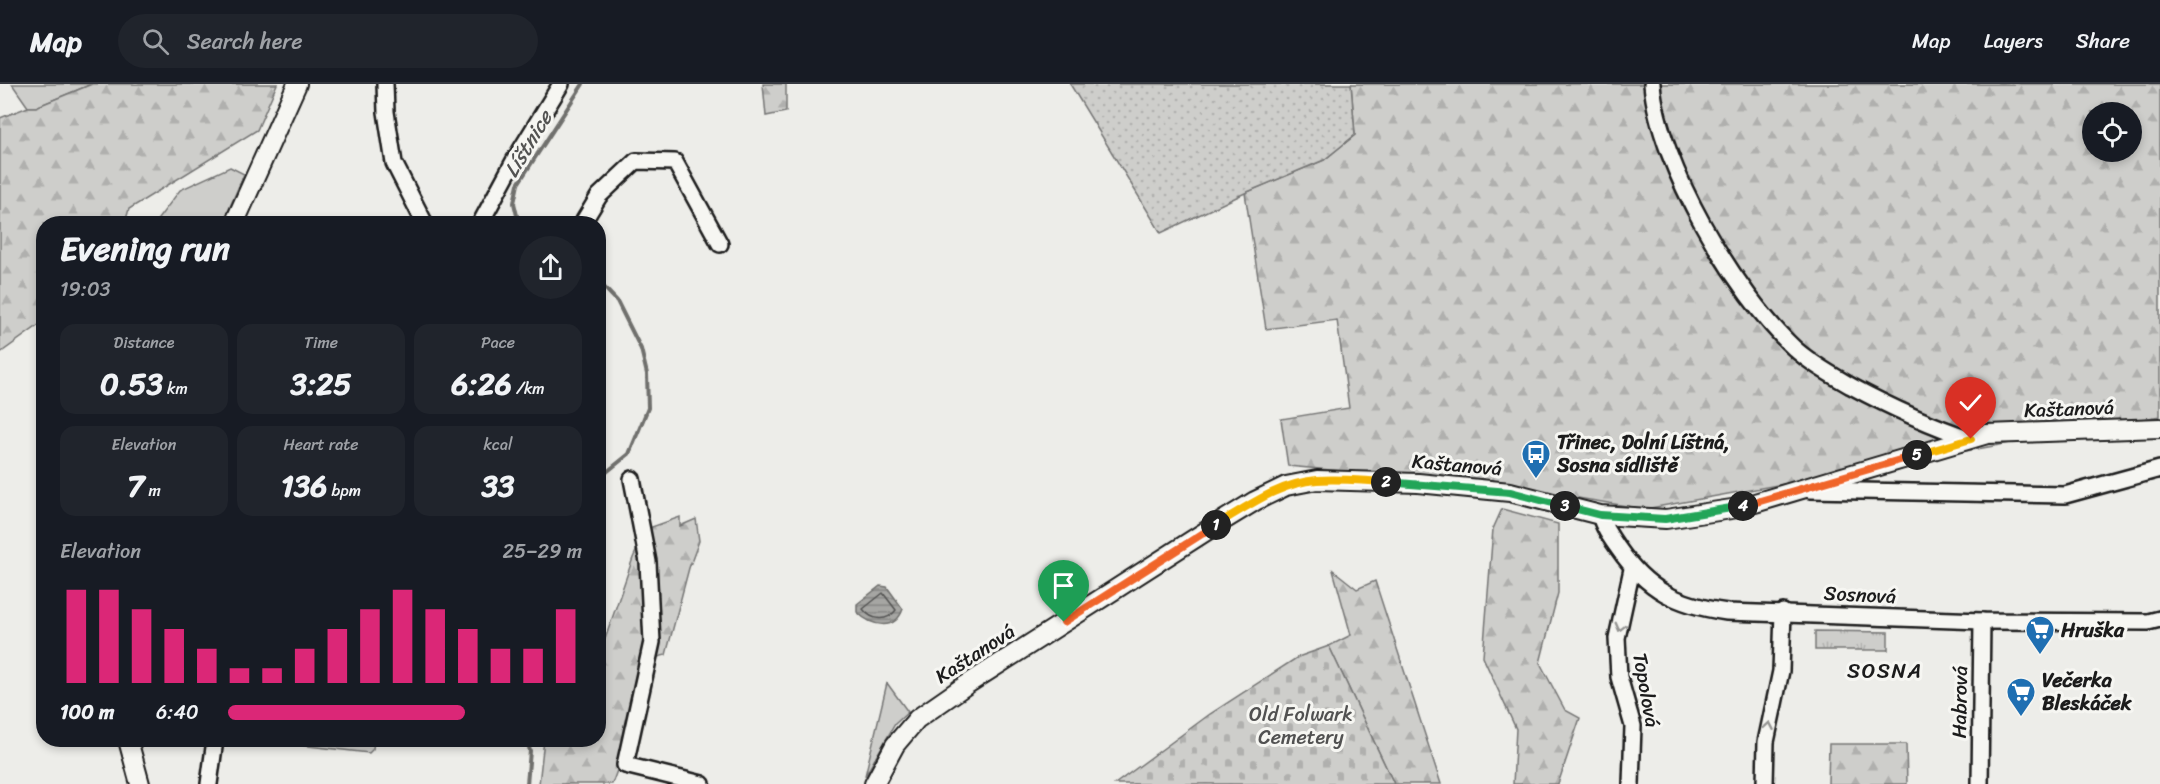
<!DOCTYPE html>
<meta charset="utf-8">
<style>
body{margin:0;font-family:Sriracha,sans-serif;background:#20242c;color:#f1f3f6;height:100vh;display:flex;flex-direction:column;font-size:22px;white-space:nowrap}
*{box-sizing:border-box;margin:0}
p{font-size:20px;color:#9ea1a6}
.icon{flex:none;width:33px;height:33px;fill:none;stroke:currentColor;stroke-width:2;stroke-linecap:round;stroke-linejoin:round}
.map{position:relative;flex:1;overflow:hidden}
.drawer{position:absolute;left:36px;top:132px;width:570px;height:531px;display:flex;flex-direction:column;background:#171b24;border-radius:24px;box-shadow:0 3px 9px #0003}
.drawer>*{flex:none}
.fabs{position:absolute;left:2082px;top:18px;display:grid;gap:12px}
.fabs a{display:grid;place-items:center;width:60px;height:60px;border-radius:50%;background:#171b24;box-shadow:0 3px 9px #0003;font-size:30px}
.pin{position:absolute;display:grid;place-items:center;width:51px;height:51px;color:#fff;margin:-62px -26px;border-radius:50% 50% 50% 0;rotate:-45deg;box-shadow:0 0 6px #0007}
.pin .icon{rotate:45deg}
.km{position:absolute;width:30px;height:30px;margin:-15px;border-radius:50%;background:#222;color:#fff;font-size:16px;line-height:30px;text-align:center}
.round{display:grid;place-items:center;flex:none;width:63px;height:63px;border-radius:32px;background:#20242c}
.overview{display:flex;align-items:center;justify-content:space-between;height:102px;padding:0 24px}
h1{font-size:33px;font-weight:800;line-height:45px}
.stats{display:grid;grid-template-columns:repeat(3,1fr);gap:9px;height:102px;padding:6px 24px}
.stats div{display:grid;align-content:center;border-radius:15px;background:#20242c;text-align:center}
.stats b{font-size:30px;font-weight:800}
.stats small{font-size:16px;font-weight:400}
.stats p{font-size:16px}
.chart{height:168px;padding:12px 24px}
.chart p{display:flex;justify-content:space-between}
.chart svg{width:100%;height:108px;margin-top:6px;stroke:#db2777;stroke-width:6}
ul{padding:0 24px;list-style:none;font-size:20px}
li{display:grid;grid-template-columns:96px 72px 1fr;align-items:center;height:45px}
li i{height:15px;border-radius:8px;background:#db2777}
header{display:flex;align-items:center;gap:36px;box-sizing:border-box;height:84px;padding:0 30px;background:#171b24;border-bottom:2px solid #363941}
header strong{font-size:28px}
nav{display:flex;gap:33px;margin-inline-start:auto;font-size:21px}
.search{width:420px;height:54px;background:#20242c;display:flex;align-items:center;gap:15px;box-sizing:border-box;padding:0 21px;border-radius:33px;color:#9ea1a6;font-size:22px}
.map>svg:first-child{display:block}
.grass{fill:#cececb;stroke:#757574;stroke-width:1.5}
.forest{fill:url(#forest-firs);stroke:#757574;stroke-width:1.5;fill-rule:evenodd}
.cemetery{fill:url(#cemetery-stones);stroke:#757574;stroke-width:1.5}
.park{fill:url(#park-tufts);stroke:#757574;stroke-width:1.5}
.garden{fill:url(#garden-dots);stroke:#757574;stroke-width:1.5}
.water{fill:url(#water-rules);stroke:#6f6f6d;stroke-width:1.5}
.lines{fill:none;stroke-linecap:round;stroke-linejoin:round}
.shore{stroke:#535352;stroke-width:1.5}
.stream{stroke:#6f6f6d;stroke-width:4}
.minor-casing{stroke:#1c1c1c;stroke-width:20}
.tertiary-casing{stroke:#1c1c1c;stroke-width:22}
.minor{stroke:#f6f6f2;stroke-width:15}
.tertiary{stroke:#f6f6f2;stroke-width:18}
.oneway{stroke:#949492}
.split-1-casing{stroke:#fff;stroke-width:12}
.split-2-casing{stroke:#fff;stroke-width:12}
.split-3-casing{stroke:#fff;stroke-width:12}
.split-4-casing{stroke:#fff;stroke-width:12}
.split-5-casing{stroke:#fff;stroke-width:12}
.split-6-casing{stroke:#fff;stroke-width:12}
.split-1{stroke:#f0652b;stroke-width:8}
.split-2{stroke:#f5b400;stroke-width:8}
.split-3{stroke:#22a559;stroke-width:8}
.split-4{stroke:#22a559;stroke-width:8}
.split-5{stroke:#f0652b;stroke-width:8}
.split-6{stroke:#f5b400;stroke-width:8}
.labels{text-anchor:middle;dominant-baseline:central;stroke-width:6;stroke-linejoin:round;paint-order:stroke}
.street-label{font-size:20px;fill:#1c1c1c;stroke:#f6f6f2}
.poi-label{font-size:20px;font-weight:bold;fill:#1c1c1c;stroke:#f6f6f2;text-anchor:start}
.park-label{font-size:20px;fill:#515151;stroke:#f6f6f2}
.water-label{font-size:21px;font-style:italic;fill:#535352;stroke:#f6f6f2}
.neighbourhood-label{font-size:21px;letter-spacing:1.5px;fill:#1c1c1c;stroke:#f6f6f2}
</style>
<header>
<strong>Map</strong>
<div class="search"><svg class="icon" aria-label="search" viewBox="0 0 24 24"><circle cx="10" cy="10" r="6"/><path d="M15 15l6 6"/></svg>Search here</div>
<nav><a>Map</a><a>Layers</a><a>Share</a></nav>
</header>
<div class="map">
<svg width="2160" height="700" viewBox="0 0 2160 700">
<defs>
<pattern id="forest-firs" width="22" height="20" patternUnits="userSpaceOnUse" patternTransform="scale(1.5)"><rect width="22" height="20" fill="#cececb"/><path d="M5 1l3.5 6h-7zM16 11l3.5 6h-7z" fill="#b0b0ae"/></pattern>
<pattern id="cemetery-stones" width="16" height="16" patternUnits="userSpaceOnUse" patternTransform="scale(1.5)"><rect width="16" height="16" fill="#cececb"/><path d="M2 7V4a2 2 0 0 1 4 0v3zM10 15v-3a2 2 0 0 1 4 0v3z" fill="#b0b0ae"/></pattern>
<pattern id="park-tufts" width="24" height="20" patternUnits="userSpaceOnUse" patternTransform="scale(1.5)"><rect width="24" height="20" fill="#cececb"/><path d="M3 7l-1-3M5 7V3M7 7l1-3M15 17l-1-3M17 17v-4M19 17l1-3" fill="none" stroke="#b0b0ae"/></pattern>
<pattern id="garden-dots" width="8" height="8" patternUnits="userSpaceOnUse" patternTransform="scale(1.5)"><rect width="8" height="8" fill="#cececb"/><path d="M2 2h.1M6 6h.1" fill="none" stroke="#b0b0ae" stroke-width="1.8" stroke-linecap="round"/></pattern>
<pattern id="water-rules" width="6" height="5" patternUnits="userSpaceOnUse" patternTransform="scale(1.5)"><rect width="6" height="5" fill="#a6a6a3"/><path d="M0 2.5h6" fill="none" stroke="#868684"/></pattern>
</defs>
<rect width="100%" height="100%" fill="#edede9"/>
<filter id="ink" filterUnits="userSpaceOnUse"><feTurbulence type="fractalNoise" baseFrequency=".0167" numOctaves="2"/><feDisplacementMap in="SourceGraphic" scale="12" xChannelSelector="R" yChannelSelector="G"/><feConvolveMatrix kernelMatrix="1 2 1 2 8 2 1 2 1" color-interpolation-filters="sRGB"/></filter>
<g filter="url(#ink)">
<!-- grass -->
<g class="grass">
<path d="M 12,0 L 92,0 L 36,23 L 28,23 Z"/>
<path d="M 230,83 L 244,90 L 223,139 L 155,139 L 180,106 Z"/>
<path d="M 887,599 L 908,628 L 895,640 L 865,692 Z"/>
<path d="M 256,656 L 374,656 L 373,665 L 369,669 Z"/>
</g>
<!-- forest -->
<g class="forest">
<path d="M 92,0 L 277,0 L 257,46 L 129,125 L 125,139 L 44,140 L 43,238 L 0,269 L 0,34 L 28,23 L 36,23 Z"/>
<path d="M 763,0 L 786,0 L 786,28 L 766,32 Z"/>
<path d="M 1351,0 L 2160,0 L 2160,332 L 1645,425 L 1511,403 L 1288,382 L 1281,335 L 1349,324 L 1337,236 L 1266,245 L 1245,109 L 1324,76 L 1355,51 ZM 2092,28 L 2132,28 L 2132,68 L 2092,68 Z"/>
<path d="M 1502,425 L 1558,440 L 1558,509 L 1540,579 L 1565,626 L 1580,634 L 1558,700 L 1513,700 L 1516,645 L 1483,573 L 1493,445 Z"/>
<path d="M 680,433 L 680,442 L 696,435 L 699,457 L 689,484 L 666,571 L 646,576 L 619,681 L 612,700 L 539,700 L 544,656 L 598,656 L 599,560 L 605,555 L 633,474 L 646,445 Z"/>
<path d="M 1333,486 L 1357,505 L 1375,497 L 1441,700 L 1394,700 L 1329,562 L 1351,551 Z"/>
<path d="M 1829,660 L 1906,660 L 1907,700 L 1828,700 Z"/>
</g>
<!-- cemetery -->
<path class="cemetery" d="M 1329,562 L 1394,700 L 1115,700 L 1210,630 L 1298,573 Z"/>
<!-- park -->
<path class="park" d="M 1815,547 L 1888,548 L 1888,566 L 1815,566 Z"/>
<!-- garden -->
<path class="garden" d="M 1070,0 L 1351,0 L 1355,51 L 1324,76 L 1245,109 L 1161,149 Z"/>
<!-- water -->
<path class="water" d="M 880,502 L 887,503 L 903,525 C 895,548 871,542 857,528 L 857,520 Z"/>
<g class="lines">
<!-- shore -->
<path class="shore" d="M 883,509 L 896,526 C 887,538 872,537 863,525 Z"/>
<!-- stream -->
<g class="stream">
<path d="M 519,140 L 514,119 L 518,100 L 583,0"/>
<path d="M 598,197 L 617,217 L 641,265 L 647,290 L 648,324 L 629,370 L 598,395"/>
<path d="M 527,656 L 530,667 L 527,700"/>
</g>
<!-- minor casing -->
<g class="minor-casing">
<g id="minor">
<path d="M 385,0 L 386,28 L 394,79 L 425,140"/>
<path d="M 1652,0 C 1659,81 1735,209 1794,264 C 1810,279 1832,291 1851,302 C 1890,323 1929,341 1971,355"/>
<path d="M 480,140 L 514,77 L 561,0"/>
<path d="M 582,140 L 599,112 L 636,77 L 675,78 L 720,160"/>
<path d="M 632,395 L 648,478 L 652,558 L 625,681 L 702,700"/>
<path d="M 1810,406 L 2065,411 L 2160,385"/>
<path d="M 1600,431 C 1603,443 1611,454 1618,464 C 1647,506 1677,521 1727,528 L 1982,537 L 2148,538 L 2160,535"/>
<path d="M 209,700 L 215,656"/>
<path d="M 1631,700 L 1633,642 L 1619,593 L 1617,554 L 1632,485"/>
<path d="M 1765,700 L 1766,658 L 1781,587 L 1783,528"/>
<path d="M 1980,700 L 1982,537"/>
</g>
</g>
<!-- tertiary casing -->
<g class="tertiary-casing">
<g id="tertiary">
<path d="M 234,140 L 297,0"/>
<path d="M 128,656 L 140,700"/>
<path d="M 874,700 L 895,661 L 917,635 L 966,601 L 1211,444 L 1255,417 L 1286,402 L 1317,396 L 1418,399 L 1510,408 L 1600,431 L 1666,435 L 1738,424 L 1987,350 L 2160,344"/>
</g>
</g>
<!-- minor -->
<use href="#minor" class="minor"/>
<!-- tertiary -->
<use href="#tertiary" class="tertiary"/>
</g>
<!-- one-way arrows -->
<defs><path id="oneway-chevron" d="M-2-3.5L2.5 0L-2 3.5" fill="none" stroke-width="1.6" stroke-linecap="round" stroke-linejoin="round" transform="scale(1.5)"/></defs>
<g class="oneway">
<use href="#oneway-chevron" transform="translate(1620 543) rotate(104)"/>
<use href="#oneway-chevron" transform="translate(1769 642) rotate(-80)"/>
</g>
</g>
<g class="lines" filter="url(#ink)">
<!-- split-1 casing -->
<g class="split-1-casing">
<path id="split-1" d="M 1064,538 L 1216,441"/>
</g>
<!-- split-2 casing -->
<g class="split-2-casing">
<path id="split-2" d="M 1216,441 C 1248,422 1279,399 1317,396 C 1339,394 1363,397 1386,398"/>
</g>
<!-- split-3 casing -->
<g class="split-3-casing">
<path id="split-3" d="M 1386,398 L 1510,408 L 1565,422"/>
</g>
<!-- split-4 casing -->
<g class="split-4-casing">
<path id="split-4" d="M 1565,422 L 1600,431 L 1665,435 L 1743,422"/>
</g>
<!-- split-5 casing -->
<g class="split-5-casing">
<path id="split-5" d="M 1743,422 L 1917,371"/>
</g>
<!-- split-6 casing -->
<g class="split-6-casing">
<path id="split-6" d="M 1917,371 L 1971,355"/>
</g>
<!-- split-1 -->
<use href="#split-1" class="split-1"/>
<!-- split-2 -->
<use href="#split-2" class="split-2"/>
<!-- split-3 -->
<use href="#split-3" class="split-3"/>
<!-- split-4 -->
<use href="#split-4" class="split-4"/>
<!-- split-5 -->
<use href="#split-5" class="split-5"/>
<!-- split-6 -->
<use href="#split-6" class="split-6"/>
</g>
<!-- icons -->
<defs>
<g id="bus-pin" transform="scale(1.5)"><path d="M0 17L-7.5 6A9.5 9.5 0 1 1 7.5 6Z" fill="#1f6fb2" stroke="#f6f6f2"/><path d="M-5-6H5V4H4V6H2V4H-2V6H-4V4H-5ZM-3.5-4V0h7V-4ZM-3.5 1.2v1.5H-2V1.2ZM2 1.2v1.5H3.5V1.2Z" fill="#fff"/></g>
<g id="supermarket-pin" transform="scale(1.5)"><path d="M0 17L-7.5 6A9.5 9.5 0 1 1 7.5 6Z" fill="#1f6fb2" stroke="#f6f6f2"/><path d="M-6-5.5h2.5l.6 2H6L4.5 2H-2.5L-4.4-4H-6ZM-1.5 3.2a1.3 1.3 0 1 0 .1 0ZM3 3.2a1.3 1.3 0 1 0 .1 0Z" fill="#fff"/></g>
</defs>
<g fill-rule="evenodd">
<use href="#bus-pin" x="1536" y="370"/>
<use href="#supermarket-pin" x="2040" y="546"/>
<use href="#supermarket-pin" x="2021" y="608"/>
</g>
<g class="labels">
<!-- street labels -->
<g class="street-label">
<text transform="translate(2069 325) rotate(-2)">Kaštanová</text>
<text transform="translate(1457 381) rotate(5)">Kaštanová</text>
<text transform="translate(1860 511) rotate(3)">Sosnová</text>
<text transform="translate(975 570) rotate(-33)">Kaštanová</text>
<text transform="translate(1646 606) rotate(80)">Topolová</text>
<text transform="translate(1960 618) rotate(-89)">Habrová</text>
</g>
<!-- poi labels -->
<g class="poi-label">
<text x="1557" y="358">Třinec, Dolní Líštná,<tspan x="1557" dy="23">Sosna sídliště</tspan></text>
<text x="2061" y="546">Hruška</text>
<text x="2042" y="596">Večerka<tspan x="2042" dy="23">Bleskáček</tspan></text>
</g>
<!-- park labels -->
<g class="park-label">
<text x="1301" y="630">Old Folwark<tspan x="1301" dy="23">Cemetery</tspan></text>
</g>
<!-- water labels -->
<g class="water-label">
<text transform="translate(528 60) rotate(-59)">Líštnice</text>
</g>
<!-- neighbourhood labels -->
<g class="neighbourhood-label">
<text x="1885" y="587">SOSNA</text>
</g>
</g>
</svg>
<div class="fabs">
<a><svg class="icon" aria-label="locate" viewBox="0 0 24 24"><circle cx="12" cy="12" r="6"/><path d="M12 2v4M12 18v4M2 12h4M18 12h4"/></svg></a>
</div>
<div class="pin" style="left:1064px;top:538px;background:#1e9e55"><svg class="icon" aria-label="arrive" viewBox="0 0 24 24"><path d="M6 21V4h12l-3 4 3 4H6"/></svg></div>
<div class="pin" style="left:1971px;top:355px;background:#d93025"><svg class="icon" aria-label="check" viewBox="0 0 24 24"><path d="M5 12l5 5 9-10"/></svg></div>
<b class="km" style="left:1216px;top:441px">1</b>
<b class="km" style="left:1386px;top:398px">2</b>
<b class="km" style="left:1565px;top:422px">3</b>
<b class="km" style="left:1743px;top:422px">4</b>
<b class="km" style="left:1917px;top:371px">5</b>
<section class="drawer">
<div class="overview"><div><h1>Evening run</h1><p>19:03</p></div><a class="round"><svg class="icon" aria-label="share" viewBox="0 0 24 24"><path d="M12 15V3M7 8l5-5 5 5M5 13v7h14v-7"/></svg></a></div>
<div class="stats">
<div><p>Distance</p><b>0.53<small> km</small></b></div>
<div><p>Time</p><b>3:25</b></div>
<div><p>Pace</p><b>6:26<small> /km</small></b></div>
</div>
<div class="stats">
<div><p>Elevation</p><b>7<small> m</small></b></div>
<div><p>Heart rate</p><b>136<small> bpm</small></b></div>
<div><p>kcal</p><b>33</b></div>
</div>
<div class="chart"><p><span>Elevation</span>25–29 m</p>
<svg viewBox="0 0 160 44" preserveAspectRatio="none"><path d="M5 44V6M15 44V6M25 44V14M35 44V22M45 44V30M55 44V38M65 44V38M75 44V30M85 44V22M95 44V14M105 44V6M115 44V14M125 44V22M135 44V30M145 44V30M155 44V14"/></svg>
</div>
<ul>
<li><b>100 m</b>6:40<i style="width:67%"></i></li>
</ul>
</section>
</div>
